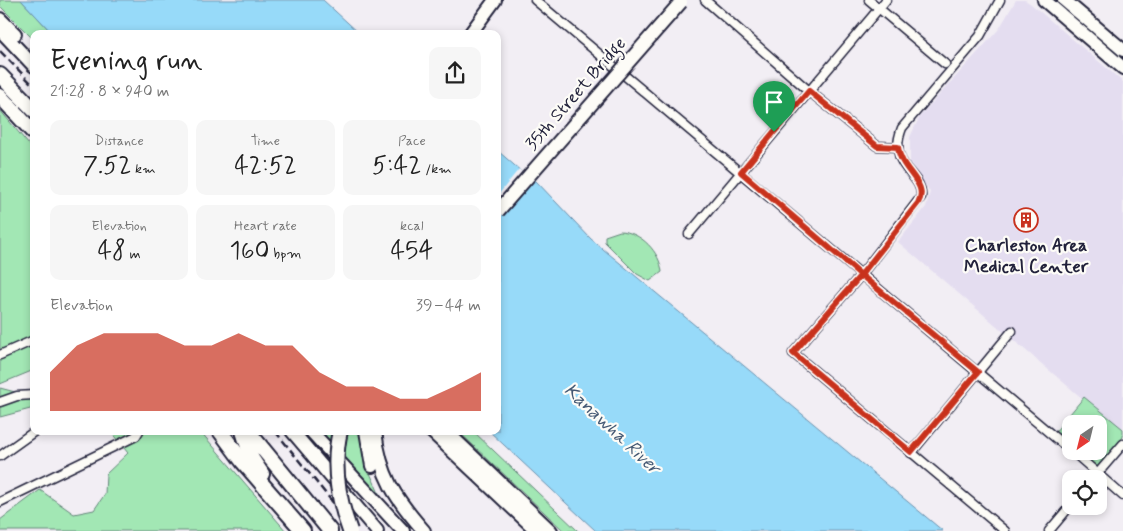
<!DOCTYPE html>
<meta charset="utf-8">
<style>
body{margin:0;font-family:Mynerve,sans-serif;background:#f6f6f6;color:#222;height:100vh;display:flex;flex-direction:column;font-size:19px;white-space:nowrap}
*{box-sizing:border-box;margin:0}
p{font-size:16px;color:#767676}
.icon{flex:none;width:28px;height:28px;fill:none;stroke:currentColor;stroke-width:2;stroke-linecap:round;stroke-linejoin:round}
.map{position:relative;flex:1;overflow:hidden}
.panel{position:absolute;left:30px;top:30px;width:471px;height:405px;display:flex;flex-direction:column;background:#fff;border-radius:10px;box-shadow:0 2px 8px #0003}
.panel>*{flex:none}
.needle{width:32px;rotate:215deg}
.tools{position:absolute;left:1062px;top:415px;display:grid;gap:10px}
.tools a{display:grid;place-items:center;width:45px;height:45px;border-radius:10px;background:#fff;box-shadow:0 2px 8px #0003;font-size:25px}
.pin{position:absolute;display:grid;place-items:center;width:42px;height:42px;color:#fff;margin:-51px -21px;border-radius:50% 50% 50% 0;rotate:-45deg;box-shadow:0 0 5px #0007}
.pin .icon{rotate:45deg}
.round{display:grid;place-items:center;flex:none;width:52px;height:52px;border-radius:10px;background:#f6f6f6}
.head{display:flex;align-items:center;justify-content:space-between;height:85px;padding:0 20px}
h1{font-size:28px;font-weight:600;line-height:38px}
.figures{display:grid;grid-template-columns:repeat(3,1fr);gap:8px;height:85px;padding:5px 20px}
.figures div{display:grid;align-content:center;border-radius:10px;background:#f6f6f6;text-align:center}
.figures b{font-size:25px;font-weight:600}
.figures small{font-size:14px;font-weight:400}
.figures p{font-size:14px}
.chart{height:140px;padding:10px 20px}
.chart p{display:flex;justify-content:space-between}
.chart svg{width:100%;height:90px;margin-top:5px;fill:#c8321e;opacity:.7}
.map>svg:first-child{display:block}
.built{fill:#e4ddf0}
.green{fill:#a2e7b4;stroke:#628478}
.water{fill:#97daf9;stroke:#6890ad}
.pier{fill:#f2eef4}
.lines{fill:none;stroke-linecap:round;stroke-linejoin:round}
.street-casing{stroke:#22223b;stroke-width:11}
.primary-casing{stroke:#22223b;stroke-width:16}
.highway-casing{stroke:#22223b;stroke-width:18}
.street{stroke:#fdfcf7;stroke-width:8}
.primary{stroke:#fdfcf7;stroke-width:12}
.highway{stroke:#fdfcf7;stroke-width:14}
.rail{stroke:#22223b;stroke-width:2.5;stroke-dasharray:8 4;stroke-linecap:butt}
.primary-bridge-casing{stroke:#22223b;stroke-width:16;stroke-linecap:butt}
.highway-bridge-casing{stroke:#22223b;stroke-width:18;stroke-linecap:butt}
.primary-bridge{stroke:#fdfcf7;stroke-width:12}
.highway-bridge{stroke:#fdfcf7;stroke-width:14}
.route-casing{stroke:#fff;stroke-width:10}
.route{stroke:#c8321e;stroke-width:6}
.labels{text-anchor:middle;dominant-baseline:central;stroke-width:4.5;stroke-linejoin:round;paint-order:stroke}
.street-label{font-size:18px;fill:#22223b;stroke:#fdfcf7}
.poi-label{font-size:18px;font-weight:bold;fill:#22223b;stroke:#fdfcf7}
.water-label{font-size:19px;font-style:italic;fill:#455974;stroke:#fdfcf7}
</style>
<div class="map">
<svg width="1123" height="531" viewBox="0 0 1123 531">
<rect width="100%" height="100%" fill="#f2eef4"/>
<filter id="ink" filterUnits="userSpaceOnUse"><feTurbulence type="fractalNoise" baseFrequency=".02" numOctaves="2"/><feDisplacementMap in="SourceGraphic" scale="10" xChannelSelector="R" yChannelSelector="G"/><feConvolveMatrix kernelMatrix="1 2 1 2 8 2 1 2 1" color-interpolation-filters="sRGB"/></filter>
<g filter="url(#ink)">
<!-- built -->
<path class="built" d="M 1016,0 L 1025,0 L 1031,4 L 1123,82 L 1123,433 L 898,242 L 926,207 L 930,192 L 910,164 L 910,137 L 920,116 L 999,29 Z"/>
<!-- green -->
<g class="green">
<path d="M 0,0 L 21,0 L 53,34 L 34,34 L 34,40 L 0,6 Z"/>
<path d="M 0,110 L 34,151 L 34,370 L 0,384 Z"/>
<path d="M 620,231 C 641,232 660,252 662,272 L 650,281 L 637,274 L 605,242 L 605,236 Z"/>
<path d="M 0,388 L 34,397 L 34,408 L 0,417 Z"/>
<path d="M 1084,397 L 1123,429 L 1123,437 L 1098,467 L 1079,451 L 1099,451 L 1099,424 L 1071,424 L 1071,445 L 1055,432 Z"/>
<path d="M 110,431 L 200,431 L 286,531 L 0,531 L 0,520 L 40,490 L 74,514 L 94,510 L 105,494 L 106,474 L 128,453 Z"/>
<path d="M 317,431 L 364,431 L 366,464 L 386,509 Z"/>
<path d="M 458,431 L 473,431 L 578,531 L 564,531 Z"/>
</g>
<!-- water -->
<g class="water">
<path d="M 21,0 L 323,0 L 360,34 L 53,34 Z"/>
<path d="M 498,151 L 530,179 L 536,181 L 591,239 L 943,531 L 596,531 L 489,431 L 498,431 Z"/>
</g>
<!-- pier -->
<path class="pier" d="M 519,169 L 530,179 L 498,218 L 498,195 Z"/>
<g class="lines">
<!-- street casing -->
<g class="street-casing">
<g id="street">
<path d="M 535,0 L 1071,451"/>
<path d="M 705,0 L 809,91 L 877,146 L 898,147"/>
<path d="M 869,0 L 945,64"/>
<path d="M 1000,0 L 980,36 L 902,128 C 886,169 924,173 921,197 L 861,275 L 793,353 L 1005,531"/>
<path d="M 689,234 L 886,0"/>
<path d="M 0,355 L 34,340"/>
<path d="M 0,402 L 17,396 L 34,395"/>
<path d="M 1072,451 L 1123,496"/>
<path d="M 911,453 L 1012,331"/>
<path d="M 0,456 L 35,431"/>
<path d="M 1093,479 L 1123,444"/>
<path d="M 0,502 L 136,436 L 139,431"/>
<path d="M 1049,531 L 1071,505"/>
</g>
</g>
<!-- primary casing -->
<g class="primary-casing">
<g id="primary">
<path d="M 1044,0 L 1123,68"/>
<path d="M 1064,0 L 1123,50"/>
<path d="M 0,19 L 15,34"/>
<path d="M 0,30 L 34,66"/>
<path d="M 470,34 L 495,0"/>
<path d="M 292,431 L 377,531"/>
<path d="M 311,431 L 403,531"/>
<path d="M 366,431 L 372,466"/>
<path d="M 375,431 C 380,476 395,498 424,531"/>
<path d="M 431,431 L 537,531"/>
<path d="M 446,431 L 551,531"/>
</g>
</g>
<!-- highway casing -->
<g class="highway-casing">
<g id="highway">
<path d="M 0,75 L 34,110"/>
<path d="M 0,96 L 34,133"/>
<path d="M 220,431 L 243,462 L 303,531"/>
<path d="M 243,431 L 252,459 L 262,474"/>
<path d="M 248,431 L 330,531"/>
</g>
</g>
<!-- street -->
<use href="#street" class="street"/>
<!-- primary -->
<use href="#primary" class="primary"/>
<!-- highway -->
<use href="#highway" class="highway"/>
<!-- rail -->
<g class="rail">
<path d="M 0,51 L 34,86"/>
<path d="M 275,431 L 356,531"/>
</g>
<!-- primary-bridge casing -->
<g class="primary-bridge-casing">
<path id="primary-bridge" d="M 498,211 L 681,2"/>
</g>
<!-- highway-bridge casing -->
<g class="highway-bridge-casing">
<path id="highway-bridge" d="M 340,431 C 332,465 338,499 350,531"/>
</g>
<!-- primary-bridge -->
<use href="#primary-bridge" class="primary-bridge"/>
<!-- highway-bridge -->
<use href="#highway-bridge" class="highway-bridge"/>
</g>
</g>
<g class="lines" filter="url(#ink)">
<!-- route casing -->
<g class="route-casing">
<path id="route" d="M 774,132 L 741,172 L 861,275 L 793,353 L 911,452 L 978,372 L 861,275 L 918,203 C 930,183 900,171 898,147 L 877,146 L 809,91 L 774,132"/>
</g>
<!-- route -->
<use href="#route" class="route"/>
</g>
<!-- icons -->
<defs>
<g id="building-ring" transform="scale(1.25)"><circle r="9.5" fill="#fdfcf7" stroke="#c8321e" stroke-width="1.5"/><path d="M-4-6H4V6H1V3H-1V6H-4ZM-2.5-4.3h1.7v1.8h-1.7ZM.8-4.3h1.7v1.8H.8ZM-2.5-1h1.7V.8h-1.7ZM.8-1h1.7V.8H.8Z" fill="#c8321e"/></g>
</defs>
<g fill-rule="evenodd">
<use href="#building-ring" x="1026" y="220"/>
</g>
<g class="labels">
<!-- street labels -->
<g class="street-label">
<text transform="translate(576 94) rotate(-49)">35th Street Bridge</text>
</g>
<!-- poi labels -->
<g class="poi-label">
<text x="1026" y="246">Charleston Area<tspan x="1026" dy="21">Medical Center</tspan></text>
</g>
<!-- water labels -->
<g class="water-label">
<text transform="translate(612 429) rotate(43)">Kanawha River</text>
</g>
</g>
</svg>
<div class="tools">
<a><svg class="needle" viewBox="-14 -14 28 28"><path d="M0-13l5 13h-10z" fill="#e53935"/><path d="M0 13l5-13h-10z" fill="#767676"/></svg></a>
<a><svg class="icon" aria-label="locate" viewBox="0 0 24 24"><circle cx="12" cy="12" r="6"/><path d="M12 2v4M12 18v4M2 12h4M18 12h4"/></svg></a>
</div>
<div class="pin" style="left:774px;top:132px;background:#1e9e55"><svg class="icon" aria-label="arrive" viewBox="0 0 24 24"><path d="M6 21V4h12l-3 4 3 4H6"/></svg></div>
<section class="panel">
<div class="head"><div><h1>Evening run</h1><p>21:28 · 8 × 940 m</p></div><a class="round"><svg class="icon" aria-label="share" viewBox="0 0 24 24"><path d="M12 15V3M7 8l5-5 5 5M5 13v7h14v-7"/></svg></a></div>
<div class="figures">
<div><p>Distance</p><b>7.52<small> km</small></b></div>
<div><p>Time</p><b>42:52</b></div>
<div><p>Pace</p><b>5:42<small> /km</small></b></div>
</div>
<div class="figures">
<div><p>Elevation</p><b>48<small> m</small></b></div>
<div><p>Heart rate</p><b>160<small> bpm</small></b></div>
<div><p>kcal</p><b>454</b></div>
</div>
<div class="chart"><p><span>Elevation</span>39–44 m</p>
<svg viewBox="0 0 160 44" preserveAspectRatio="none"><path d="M0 44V25L10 12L20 6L30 6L40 6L50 12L60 12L70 6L80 12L90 12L100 25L110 32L120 32L130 38L140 38L150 32L160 25V44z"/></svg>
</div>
</section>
</div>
